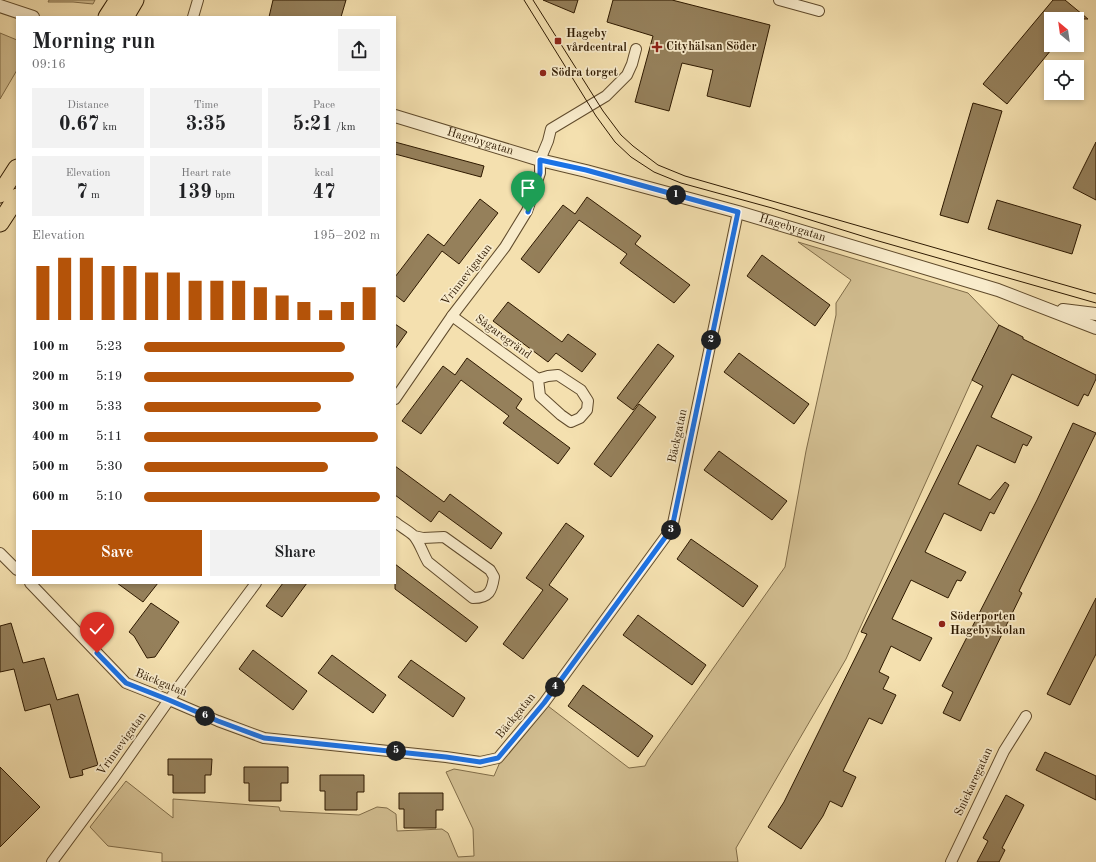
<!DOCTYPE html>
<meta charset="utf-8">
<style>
body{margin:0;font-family:"Old Standard TT",serif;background:#f2f2f2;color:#202124;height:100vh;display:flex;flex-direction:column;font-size:15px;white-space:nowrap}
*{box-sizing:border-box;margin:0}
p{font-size:13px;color:#757577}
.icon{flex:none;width:22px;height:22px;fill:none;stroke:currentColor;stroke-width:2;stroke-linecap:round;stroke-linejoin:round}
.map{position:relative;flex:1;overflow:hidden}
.drawer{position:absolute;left:16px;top:16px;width:380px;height:568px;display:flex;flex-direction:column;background:#fff;border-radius:0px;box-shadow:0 2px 6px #0003}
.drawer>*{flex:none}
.needle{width:26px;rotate:331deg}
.fabs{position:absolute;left:1044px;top:12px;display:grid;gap:8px}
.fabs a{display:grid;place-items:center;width:40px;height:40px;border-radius:0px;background:#fff;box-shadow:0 2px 6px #0003;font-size:20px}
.pin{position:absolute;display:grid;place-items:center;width:34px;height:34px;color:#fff;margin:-41px -17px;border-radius:50% 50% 50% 0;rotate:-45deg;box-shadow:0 0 4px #0007}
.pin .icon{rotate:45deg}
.km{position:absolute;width:20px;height:20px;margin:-10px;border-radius:50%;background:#222;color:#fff;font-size:11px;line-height:20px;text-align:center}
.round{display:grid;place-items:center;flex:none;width:42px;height:42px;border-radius:0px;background:#f2f2f2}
.headline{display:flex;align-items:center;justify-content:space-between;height:68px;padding:0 16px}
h1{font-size:22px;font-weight:700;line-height:30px}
.metrics{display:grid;grid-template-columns:repeat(3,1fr);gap:6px;height:68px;padding:4px 16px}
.metrics div{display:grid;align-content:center;border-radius:0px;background:#f2f2f2;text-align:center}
.metrics b{font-size:20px;font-weight:700}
.metrics small{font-size:11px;font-weight:400}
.metrics p{font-size:11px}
.chart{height:112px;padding:8px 16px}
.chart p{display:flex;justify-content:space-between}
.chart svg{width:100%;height:72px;margin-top:4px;stroke:#b45309;stroke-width:6}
.button{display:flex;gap:8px;margin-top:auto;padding:8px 16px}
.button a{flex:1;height:46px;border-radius:0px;background:#b45309;color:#fff;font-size:16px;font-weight:700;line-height:46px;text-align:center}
.button a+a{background:#f2f2f2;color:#202124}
ul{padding:0 16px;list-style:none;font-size:13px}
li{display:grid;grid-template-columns:64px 48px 1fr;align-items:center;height:30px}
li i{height:10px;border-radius:5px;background:#b45309}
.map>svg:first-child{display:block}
.green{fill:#d2be91;stroke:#806c48}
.building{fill:#95805b;stroke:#2e1900}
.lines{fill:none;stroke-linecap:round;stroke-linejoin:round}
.minor-casing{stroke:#604b2c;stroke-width:12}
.tertiary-casing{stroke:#604b2c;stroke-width:14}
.trunk-casing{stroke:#2e1900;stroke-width:19}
.minor{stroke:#f8ebcb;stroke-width:10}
.tertiary{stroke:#f8ebcb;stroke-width:12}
.trunk{stroke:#f4e0af;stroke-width:17}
.tram{stroke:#2e1900;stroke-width:1}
.route-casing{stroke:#fff;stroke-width:8}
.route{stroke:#1a73e8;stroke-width:5}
.poi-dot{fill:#8f2418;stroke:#f8ebcb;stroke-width:1.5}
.labels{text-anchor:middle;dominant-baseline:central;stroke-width:3.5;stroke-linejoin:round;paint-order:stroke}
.poi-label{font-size:12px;font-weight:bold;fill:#2e1900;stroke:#f8ebcb;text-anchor:start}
.street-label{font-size:12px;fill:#2e1900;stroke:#f8ebcb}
</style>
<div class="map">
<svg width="1096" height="862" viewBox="0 0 1096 862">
<rect width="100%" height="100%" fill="#f4e0af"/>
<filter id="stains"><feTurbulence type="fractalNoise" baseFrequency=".005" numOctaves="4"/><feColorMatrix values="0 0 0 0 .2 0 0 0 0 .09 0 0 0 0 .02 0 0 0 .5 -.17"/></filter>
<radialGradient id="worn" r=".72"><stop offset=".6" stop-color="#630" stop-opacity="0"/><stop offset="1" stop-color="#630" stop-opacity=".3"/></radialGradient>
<!-- green -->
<g class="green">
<path d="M 49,0 L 95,0 L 93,4 L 73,2 L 48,2 Z"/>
<path d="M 0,33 L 17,40 L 17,70 L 0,99 Z"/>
<path d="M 798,242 L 968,293 L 999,325 L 972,380 L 846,659 L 736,848 L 738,862 L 162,862 L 162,853 L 108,846 L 90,827 L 126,781 L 173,818 L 173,799 L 279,807 L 280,811 L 359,815 L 377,807 L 387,808 L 396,814 L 397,831 L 442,829 L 448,833 L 458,857 L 474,856 L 473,829 L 446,772 L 454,769 L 494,776 L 500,762 L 544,703 L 629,768 L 645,766 L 648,760 L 785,567 L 806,451 L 836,315 L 836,303 L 851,280 Z"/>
</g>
<!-- building -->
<g class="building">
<path d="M 273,0 L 346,0 L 341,17 L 269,17 Z"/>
<path d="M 543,0 L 578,0 L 574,13 Z"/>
<path d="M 613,0 L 672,0 L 770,25 L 750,107 L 707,96 L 713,70 L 682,63 L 669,111 L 635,102 L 653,36 L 607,22 Z"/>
<path d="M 1053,0 L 1065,0 L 1088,19 L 1051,19 L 1051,50 L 1007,104 L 983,84 Z"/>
<path d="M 973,103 L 1002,111 L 968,223 L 940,215 Z"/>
<path d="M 395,142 L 484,166 L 481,177 L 395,154 Z"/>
<path d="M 1096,142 L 1096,200 L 1073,188 Z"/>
<path d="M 587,197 L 641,236 L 635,244 L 690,285 L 674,303 L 620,263 L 627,254 L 579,220 L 539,273 L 521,259 L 563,205 L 575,214 Z"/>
<path d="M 480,199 L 498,213 L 459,264 L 442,251 L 404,302 L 395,295 L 395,277 L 428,234 L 444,246 Z"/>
<path d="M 997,200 L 1081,225 L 1072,254 L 988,229 Z"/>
<path d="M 762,255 L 830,305 L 815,326 L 747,276 Z"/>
<path d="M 508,302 L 562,342 L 568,334 L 596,354 L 582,372 L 556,353 L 548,362 L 493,321 Z"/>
<path d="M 395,324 L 407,332 L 395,349 Z"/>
<path d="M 999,325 L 1023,337 L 1023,339 L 1096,375 L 1096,379 L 1088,396 L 1084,394 L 1078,406 L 1012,374 L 991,417 L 1032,437 L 1027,446 L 1023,444 L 1015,463 L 977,445 L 958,484 L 990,500 L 1005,482 L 1009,485 L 994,514 L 990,512 L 981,531 L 944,513 L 925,552 L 966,572 L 961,581 L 957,580 L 948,598 L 911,580 L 892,619 L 932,638 L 920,661 L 891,646 L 879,672 L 889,677 L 883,689 L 896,695 L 882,724 L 869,718 L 843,771 L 856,777 L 842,807 L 830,801 L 823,816 L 801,849 L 768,827 L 784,802 L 867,634 L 861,632 L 983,386 L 972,380 Z"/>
<path d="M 658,344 L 674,356 L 633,410 L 617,398 Z"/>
<path d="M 739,353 L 809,404 L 794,424 L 724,372 Z"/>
<path d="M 467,358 L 522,399 L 516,408 L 570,448 L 558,464 L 503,423 L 509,416 L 461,380 L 421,434 L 402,421 L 443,366 L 455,375 Z"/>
<path d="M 639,404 L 656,417 L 611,477 L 594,464 Z"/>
<path d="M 1073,423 L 1096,433 L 1019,591 L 1022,593 L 960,721 L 943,713 L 953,692 L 942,686 L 1037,500 Z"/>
<path d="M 719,451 L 787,501 L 772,520 L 704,470 Z"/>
<path d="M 395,466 L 444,502 L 450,494 L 502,533 L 491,549 L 439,511 L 431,522 L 395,495 Z"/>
<path d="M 566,523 L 584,536 L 549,585 L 568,599 L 523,659 L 503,644 L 543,590 L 526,578 Z"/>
<path d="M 691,539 L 758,586 L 743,607 L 677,559 Z"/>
<path d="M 395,564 L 478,627 L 466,642 L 395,589 Z"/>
<path d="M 117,583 L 158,583 L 143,602 Z"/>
<path d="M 283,583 L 307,583 L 282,617 L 266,606 Z"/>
<path d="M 1096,598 L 1096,654 L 1070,705 L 1047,694 Z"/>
<path d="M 151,603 L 179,622 L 155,657 L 147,658 L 134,636 L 129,632 Z"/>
<path d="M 638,615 L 706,665 L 692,685 L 623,635 Z"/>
<path d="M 11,623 L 23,663 L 44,658 L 57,700 L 78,694 L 98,765 L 82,770 L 83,775 L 70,778 L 50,704 L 25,711 L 14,669 L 0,672 L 0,626 Z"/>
<path d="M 253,650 L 307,691 L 293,710 L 239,669 Z"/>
<path d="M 332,655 L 386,695 L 373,713 L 318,673 Z"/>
<path d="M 411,660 L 465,698 L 453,717 L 398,677 Z"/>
<path d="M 583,685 L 653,736 L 638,757 L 568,706 Z"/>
<path d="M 1045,752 L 1096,776 L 1096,800 L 1036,770 Z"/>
<path d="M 168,759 L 212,759 L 211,775 L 205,775 L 205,793 L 173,793 L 173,775 L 168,775 Z"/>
<path d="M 0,767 L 40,807 L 0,847 Z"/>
<path d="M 244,767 L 288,767 L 288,783 L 281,783 L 281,801 L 249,801 L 249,783 L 244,783 Z"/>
<path d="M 320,775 L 364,775 L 364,792 L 357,792 L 357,810 L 325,810 L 325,791 L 320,791 Z"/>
<path d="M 399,793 L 443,793 L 443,810 L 436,810 L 436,828 L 404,828 L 404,809 L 399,809 Z"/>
<path d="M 1006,795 L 1024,805 L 1002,848 L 1005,850 L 999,862 L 977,862 L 988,841 L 983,838 Z"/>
</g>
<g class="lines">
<!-- minor casing -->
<g class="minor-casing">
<g id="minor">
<path d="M 779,0 L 819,11"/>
<path d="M 193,17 L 198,0"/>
<path d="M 452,316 L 538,379 L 548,376 L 558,375 L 581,390 L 588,401 L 587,410 L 580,418 L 571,422 L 561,415 L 540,396 L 538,379"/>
<path d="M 395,399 L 452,316 L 505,247 L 527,211 L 540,173 L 540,160 L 548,141 L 551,129 L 606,96 L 627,75 L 632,64 L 636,49"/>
<path d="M 395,522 C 401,527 409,531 414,536 C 420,543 423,554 428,562 L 473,598 C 489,598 492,591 494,577 L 490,570 L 444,537 L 423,538 L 414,536"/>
<path d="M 0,553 L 17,570"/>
<path d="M 30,583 L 126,683 L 169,700 L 218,721 L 264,738 L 446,757 L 480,762 L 498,758 L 544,703 L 672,528 L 738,212"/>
<path d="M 52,862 L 114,778 L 169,700 L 256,583"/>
<path d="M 951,862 L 1004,751 L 1026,716"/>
</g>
</g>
<!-- tertiary casing -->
<g class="tertiary-casing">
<g id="tertiary">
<path d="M 0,6 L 33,17"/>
<path id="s1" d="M 395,116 L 540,160 L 586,171 L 738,212 L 998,290 L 1096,328"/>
<path d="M 1063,310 L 1096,314"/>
</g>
</g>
<!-- trunk casing -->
<g class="trunk-casing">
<g id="trunk">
<path d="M 107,17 L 118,0"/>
<path d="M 125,17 L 135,0"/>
<path d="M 0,194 L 17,168"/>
<path d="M 0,223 L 17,197"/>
</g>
</g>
<!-- minor -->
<use href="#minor" class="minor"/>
<!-- tertiary -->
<use href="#tertiary" class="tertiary"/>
<!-- trunk -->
<use href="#trunk" class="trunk"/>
<!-- tram -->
<g class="tram">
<path d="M 524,0 L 596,116 L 615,142 L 631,157 L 654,172 L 681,183 L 772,208 L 875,240 L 1096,303"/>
<path d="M 533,0 L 603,111 L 621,135 L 633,146 L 658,165 L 685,176 L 1096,294"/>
</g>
</g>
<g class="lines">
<!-- route casing -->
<g class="route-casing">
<path id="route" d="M 97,653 L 126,683 L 169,700 L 218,721 L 264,738 L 446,757 L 480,762 L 498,758 L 544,703 L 672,528 L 738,212 L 586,170 L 540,160 L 540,173 L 528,212"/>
</g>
<!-- route -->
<use href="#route" class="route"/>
</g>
<!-- markers -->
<g class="poi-dot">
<rect x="554" y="37" width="8" height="8" rx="2"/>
<path d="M655 41h4v4h4v4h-4v4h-4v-4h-4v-4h4z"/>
<circle cx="543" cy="73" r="4"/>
<circle cx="942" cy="624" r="4"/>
</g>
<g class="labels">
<!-- poi labels -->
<g class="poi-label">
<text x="566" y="34">Hageby<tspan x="566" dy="14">vårdcentral</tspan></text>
<text x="666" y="47">Cityhälsan Söder</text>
<text x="551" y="73">Södra torget</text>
<text x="950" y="617">Söderporten<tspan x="950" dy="14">Hagebyskolan</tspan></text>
</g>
<!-- street labels -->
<g class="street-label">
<text stroke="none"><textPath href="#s1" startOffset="89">Hagebygatan</textPath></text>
<text stroke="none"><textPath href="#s1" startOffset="413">Hagebygatan</textPath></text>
<text transform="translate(467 275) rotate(-52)">Vrinnevigatan</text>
<text transform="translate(503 337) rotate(36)">Sågaregränd</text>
<text transform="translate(678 436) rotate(-78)">Bäckgatan</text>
<text transform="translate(161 683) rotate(22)">Bäckgatan</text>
<text transform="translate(516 716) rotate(-51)">Bäckgatan</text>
<text transform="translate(122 744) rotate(-54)">Vrinnevigatan</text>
<text transform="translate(974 782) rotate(-65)">Snickaregatan</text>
</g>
</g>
<rect width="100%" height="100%" filter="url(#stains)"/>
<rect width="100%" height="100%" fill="url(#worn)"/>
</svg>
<div class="fabs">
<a><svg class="needle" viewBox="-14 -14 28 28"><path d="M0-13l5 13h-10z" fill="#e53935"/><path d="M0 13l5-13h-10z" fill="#757577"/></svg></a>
<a><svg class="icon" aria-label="locate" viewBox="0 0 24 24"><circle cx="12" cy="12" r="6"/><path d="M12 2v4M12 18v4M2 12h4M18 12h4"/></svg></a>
</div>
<div class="pin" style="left:528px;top:212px;background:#1e9e55"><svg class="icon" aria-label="arrive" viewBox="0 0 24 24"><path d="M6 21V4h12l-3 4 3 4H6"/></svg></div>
<div class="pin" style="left:97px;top:653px;background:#d93025"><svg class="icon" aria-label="check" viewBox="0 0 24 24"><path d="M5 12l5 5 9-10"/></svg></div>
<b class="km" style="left:676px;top:195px">1</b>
<b class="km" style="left:711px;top:340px">2</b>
<b class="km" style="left:671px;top:530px">3</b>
<b class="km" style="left:555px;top:687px">4</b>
<b class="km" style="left:396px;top:751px">5</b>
<b class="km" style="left:205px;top:716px">6</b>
<section class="drawer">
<div class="headline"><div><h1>Morning run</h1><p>09:16</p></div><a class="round"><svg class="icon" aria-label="share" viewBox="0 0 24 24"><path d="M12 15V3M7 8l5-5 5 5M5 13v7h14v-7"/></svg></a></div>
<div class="metrics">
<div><p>Distance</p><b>0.67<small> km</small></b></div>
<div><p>Time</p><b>3:35</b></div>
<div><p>Pace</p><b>5:21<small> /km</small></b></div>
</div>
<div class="metrics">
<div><p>Elevation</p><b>7<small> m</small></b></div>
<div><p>Heart rate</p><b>139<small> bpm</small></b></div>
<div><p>kcal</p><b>47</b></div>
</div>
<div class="chart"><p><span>Elevation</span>195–202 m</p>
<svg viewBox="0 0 160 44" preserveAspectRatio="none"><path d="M5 44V11M15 44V6M25 44V6M35 44V11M45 44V11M55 44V15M65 44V15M75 44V20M85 44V20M95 44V20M105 44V24M115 44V29M125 44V33M135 44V38M145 44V33M155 44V24"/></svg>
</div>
<ul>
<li><b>100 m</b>5:23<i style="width:85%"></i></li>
<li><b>200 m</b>5:19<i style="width:89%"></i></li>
<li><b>300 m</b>5:33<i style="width:75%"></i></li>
<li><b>400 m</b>5:11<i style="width:99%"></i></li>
<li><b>500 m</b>5:30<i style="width:78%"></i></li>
<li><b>600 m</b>5:10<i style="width:100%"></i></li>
</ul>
<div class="button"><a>Save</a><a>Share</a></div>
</section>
</div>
